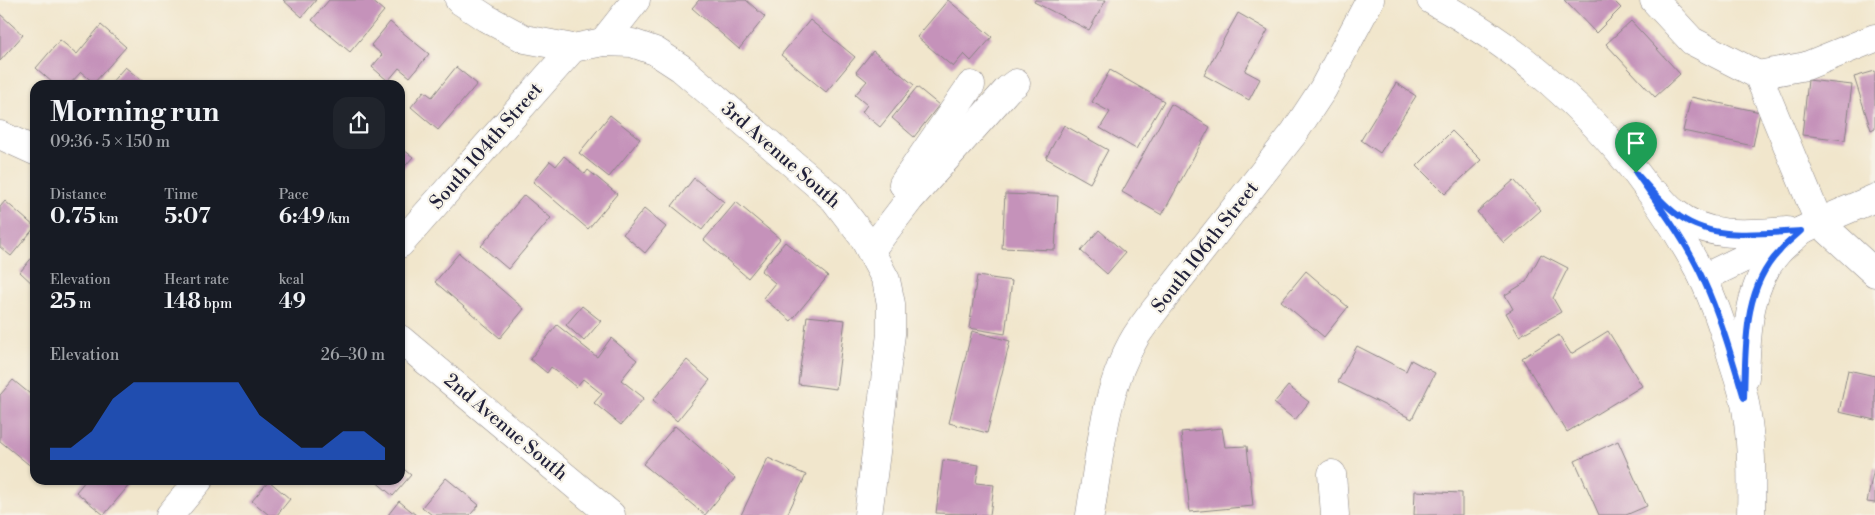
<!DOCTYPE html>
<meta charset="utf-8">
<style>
body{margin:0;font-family:"Libre Bodoni",serif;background:#20242c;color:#f1f3f6;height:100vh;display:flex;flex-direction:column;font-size:19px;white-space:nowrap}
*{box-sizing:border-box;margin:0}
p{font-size:16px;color:#9ea1a6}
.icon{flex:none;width:28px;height:28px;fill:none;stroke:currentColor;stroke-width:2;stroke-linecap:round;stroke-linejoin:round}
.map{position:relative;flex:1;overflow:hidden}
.side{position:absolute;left:30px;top:80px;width:375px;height:405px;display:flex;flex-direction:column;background:#171b24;border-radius:15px;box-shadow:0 1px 4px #0004}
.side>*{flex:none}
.pin{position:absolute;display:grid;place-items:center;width:42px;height:42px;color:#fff;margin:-51px -21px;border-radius:50% 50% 50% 0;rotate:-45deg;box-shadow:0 0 5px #0007}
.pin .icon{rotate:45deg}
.round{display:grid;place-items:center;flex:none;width:52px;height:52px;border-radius:15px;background:#20242c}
.head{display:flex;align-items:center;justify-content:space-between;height:85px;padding:0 20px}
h1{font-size:28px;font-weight:700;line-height:38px}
.metrics{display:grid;grid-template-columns:repeat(3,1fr);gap:8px;height:85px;padding:5px 20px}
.metrics div{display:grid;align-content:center}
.metrics b{font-size:21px;font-weight:700}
.metrics small{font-size:14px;font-weight:400}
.metrics p{font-size:14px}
.chart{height:140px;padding:10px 20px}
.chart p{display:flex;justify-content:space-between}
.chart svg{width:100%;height:90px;margin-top:5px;fill:#2563eb;opacity:.7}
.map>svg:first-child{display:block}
.building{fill:#c592ba}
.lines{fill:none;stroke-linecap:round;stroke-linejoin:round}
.minor-casing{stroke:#8a8484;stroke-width:29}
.major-casing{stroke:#8a8484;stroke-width:29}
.minor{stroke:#fff;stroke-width:28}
.major{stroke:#fff;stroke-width:28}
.route-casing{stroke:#fff;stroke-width:10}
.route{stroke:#2563eb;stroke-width:6}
.labels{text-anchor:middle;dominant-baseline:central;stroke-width:4.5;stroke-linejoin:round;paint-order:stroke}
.street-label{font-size:19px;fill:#22223b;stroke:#f7f3e8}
</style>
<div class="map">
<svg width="1875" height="515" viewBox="0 0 1875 515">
<rect width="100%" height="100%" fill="#f7f3e8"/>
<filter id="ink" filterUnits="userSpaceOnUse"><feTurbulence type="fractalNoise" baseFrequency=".02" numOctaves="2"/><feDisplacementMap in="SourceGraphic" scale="10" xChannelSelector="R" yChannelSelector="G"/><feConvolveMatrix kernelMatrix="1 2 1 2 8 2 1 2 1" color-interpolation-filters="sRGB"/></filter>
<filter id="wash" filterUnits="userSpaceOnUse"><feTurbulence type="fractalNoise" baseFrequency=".0096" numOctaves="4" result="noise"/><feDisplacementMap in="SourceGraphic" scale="20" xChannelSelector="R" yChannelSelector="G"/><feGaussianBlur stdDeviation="1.12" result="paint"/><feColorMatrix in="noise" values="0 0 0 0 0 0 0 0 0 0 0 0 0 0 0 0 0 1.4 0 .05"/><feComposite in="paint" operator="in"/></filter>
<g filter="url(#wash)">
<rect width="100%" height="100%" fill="#f1e6cc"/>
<g id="blocks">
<!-- building -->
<g class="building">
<path d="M 283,0 L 316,0 L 302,17 Z"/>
<path d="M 329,0 L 371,0 L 384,11 L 350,52 L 312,20 Z"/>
<path d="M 699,0 L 746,0 L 765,17 L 739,49 L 692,8 Z"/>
<path d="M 948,0 L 992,37 L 971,61 L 964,54 L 953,67 L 917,37 Z"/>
<path d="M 1035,0 L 1106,0 L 1089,30 L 1034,2 Z"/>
<path d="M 1564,0 L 1613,0 L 1621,8 L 1596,33 Z"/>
<path d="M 1238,13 L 1268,30 L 1245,71 L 1260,79 L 1249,100 L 1204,75 Z"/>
<path d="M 0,14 L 23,35 L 0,61 Z"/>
<path d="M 810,20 L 855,57 L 826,92 L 781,55 Z"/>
<path d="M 1631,21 L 1680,74 L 1655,97 L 1606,44 Z"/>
<path d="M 390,22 L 429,54 L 410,77 L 399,68 L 388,81 L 372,67 L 382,55 L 371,45 Z"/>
<path d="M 101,25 L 126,47 L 94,83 L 81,72 L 69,85 L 55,85 L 36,68 L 60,40 L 77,54 Z"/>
<path d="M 873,51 L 914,85 L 880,127 L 862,112 L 867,105 L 855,95 L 867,81 L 856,72 Z"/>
<path d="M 125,67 L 147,85 L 109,85 Z"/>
<path d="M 456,67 L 477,84 L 438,130 L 411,107 L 424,91 L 432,97 Z"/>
<path d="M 1110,70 L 1164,101 L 1136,149 L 1100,128 L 1110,112 L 1092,102 Z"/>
<path d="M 1875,71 L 1875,128 L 1871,130 L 1854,77 Z"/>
<path d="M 1808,80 L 1852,85 L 1845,140 L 1802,135 Z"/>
<path d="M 1396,83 L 1416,96 L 1380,153 L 1361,140 Z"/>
<path d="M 917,87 L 939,105 L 914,137 L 892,118 Z"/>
<path d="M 1691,97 L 1760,112 L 1753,146 L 1683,131 Z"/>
<path d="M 1171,104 L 1210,127 L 1162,215 L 1122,192 Z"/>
<path d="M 610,115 L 640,139 L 609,177 L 579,153 Z"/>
<path d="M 1064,125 L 1108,150 L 1090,183 L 1046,158 Z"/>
<path d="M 1452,131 L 1481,160 L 1445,194 L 1417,166 Z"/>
<path d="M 400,147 L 413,157 L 400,172 Z"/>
<path d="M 564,156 L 585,174 L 588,170 L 617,194 L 588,229 L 533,182 L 550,161 L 556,166 Z"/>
<path d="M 694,178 L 724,202 L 702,230 L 672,206 Z"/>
<path d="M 1514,180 L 1541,210 L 1504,243 L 1477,212 Z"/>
<path d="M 1005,194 L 1058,196 L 1055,250 L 1002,248 Z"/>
<path d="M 524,195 L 551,218 L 508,269 L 481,246 Z"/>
<path d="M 5,201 L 35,227 L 11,256 L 0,247 L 0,207 Z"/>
<path d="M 736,202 L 780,239 L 748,278 L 704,240 Z"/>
<path d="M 644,209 L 666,227 L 645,253 L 623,234 Z"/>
<path d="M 1099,230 L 1125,253 L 1107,274 L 1081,251 Z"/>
<path d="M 785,242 L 828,276 L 791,321 L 763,298 L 775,283 L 761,271 Z"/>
<path d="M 459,253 L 524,309 L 500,338 L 435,282 Z"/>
<path d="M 35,254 L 35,286 L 20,272 Z"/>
<path d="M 1541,254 L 1568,268 L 1553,298 L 1561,312 L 1519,336 L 1506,313 L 1513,309 L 1505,295 L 1526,282 Z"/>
<path d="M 1306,271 L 1348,307 L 1324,337 L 1281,301 Z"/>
<path d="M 977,276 L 1012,281 L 1005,334 L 969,328 Z"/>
<path d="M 582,306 L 601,321 L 584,341 L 566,325 Z"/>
<path d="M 807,316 L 845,320 L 836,389 L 798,384 Z"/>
<path d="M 557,325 L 597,357 L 611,338 L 637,360 L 621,380 L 644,398 L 621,425 L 594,403 L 602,394 L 583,379 L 576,387 L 551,367 L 547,373 L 530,359 Z"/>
<path d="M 972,331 L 1010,341 L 987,433 L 949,423 Z"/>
<path d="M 1608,331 L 1642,386 L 1567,432 L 1522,358 L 1559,335 L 1571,354 Z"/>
<path d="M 1357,346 L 1406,371 L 1411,360 L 1435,373 L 1412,419 L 1338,382 Z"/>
<path d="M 687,360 L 710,380 L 677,421 L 653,400 Z"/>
<path d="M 1848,370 L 1875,376 L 1875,420 L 1839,412 Z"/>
<path d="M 13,380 L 35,398 L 35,466 L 33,468 L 0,441 L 0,395 Z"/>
<path d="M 1288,386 L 1309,402 L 1295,420 L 1274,403 Z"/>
<path d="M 675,426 L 735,478 L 705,515 L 643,464 Z"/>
<path d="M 1222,428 L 1225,447 L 1247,446 L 1253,506 L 1190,512 L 1181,432 Z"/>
<path d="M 1618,441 L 1647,506 L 1626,515 L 1599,515 L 1575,461 Z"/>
<path d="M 768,458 L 806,475 L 787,515 L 741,515 Z"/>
<path d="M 943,460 L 979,465 L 976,483 L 994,485 L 990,515 L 936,513 Z"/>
<path d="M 400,466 L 411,475 L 393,496 L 374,480 L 400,480 Z"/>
<path d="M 1874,468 L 1875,468 L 1875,503 L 1867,502 Z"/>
<path d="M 446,478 L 479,505 L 470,515 L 432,515 L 422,507 Z"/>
<path d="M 86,480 L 125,480 L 130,484 L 104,515 L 76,492 Z"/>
<path d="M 269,481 L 290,499 L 277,515 L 269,515 L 252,501 Z"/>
<path d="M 1415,491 L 1462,493 L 1462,515 L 1414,515 Z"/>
<path d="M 399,501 L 416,515 L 388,515 Z"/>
</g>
</g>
</g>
<g filter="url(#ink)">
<use href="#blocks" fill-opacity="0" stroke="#8a8484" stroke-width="1"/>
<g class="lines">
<!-- minor casing -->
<g class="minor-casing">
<g id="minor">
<path d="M 459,0 L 486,18 L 525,39 L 573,48 L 603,42 L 632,43 L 655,51 L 681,68 L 834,199 L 863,237 L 886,280 L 891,304 L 891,334 L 868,515"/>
<path d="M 1654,0 L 1692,41 L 1758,75 L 1819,222 L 1875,273"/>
<path d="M 603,42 L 636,0"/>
<path d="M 1758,75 L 1806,66 L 1875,38"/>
<path d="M 0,135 L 35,151"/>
<path d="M 903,184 L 971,85"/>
<path d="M 1657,195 C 1663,201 1668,208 1674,212 C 1707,239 1748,234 1787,231"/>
<path d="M 400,244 L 573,48"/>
<path d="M 871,250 L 910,199 L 1008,89 L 1016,83"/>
<path d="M 1703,278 L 1819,222 L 1875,198"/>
<path d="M 400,339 L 611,515"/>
<path d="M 1332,474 L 1335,515"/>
<path d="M 170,515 L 199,480"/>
<path d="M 1090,515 C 1100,455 1104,389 1136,336 C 1142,327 1148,319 1154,311 L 1294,133 L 1323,89 L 1370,0"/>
</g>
</g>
<!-- major casing -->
<g class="major-casing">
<g id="major">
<path d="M 1431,0 C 1549,64 1640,157 1702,276 C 1715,302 1724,331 1732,358 C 1736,371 1741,385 1744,398 C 1752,436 1752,477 1751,515"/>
<path d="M 1745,377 C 1747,334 1747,286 1778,252 C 1785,244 1794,238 1801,231"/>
</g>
</g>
<!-- minor -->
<use href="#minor" class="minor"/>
<!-- major -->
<use href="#major" class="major"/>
</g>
</g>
<g class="lines" filter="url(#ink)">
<!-- route casing -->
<g class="route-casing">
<path id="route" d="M 1636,173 C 1648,186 1660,201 1674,212 C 1709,242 1758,233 1801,231 C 1794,238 1785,244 1779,252 C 1742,290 1746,349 1744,398 C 1732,358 1721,318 1703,279 C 1686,241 1660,207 1636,173 Z"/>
</g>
<!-- route -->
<use href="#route" class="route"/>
</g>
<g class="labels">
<!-- street labels -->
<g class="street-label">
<text transform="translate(486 146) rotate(-49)">South 104th Street</text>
<text transform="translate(781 155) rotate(41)">3rd Avenue South</text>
<text transform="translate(1205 247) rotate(-52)">South 106th Street</text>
<text transform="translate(506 427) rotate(40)">2nd Avenue South</text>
</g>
</g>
</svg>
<div class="pin" style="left:1636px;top:173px;background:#1e9e55"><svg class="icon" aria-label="arrive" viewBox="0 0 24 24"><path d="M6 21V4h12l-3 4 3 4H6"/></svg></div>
<section class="side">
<div class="head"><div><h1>Morning run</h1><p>09:36 · 5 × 150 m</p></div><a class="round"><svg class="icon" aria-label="share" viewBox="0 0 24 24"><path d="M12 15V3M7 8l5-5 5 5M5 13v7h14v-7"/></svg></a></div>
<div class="metrics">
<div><p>Distance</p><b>0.75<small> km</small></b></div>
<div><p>Time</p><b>5:07</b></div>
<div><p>Pace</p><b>6:49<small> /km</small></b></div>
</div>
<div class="metrics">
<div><p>Elevation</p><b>25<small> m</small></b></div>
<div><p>Heart rate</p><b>148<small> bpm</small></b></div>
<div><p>kcal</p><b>49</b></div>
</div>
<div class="chart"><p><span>Elevation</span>26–30 m</p>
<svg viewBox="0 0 160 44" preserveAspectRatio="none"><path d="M0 44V38L10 38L20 30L30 14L40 6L50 6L60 6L70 6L80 6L90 6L100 22L110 30L120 38L130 38L140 30L150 30L160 38V44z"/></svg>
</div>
</section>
</div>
